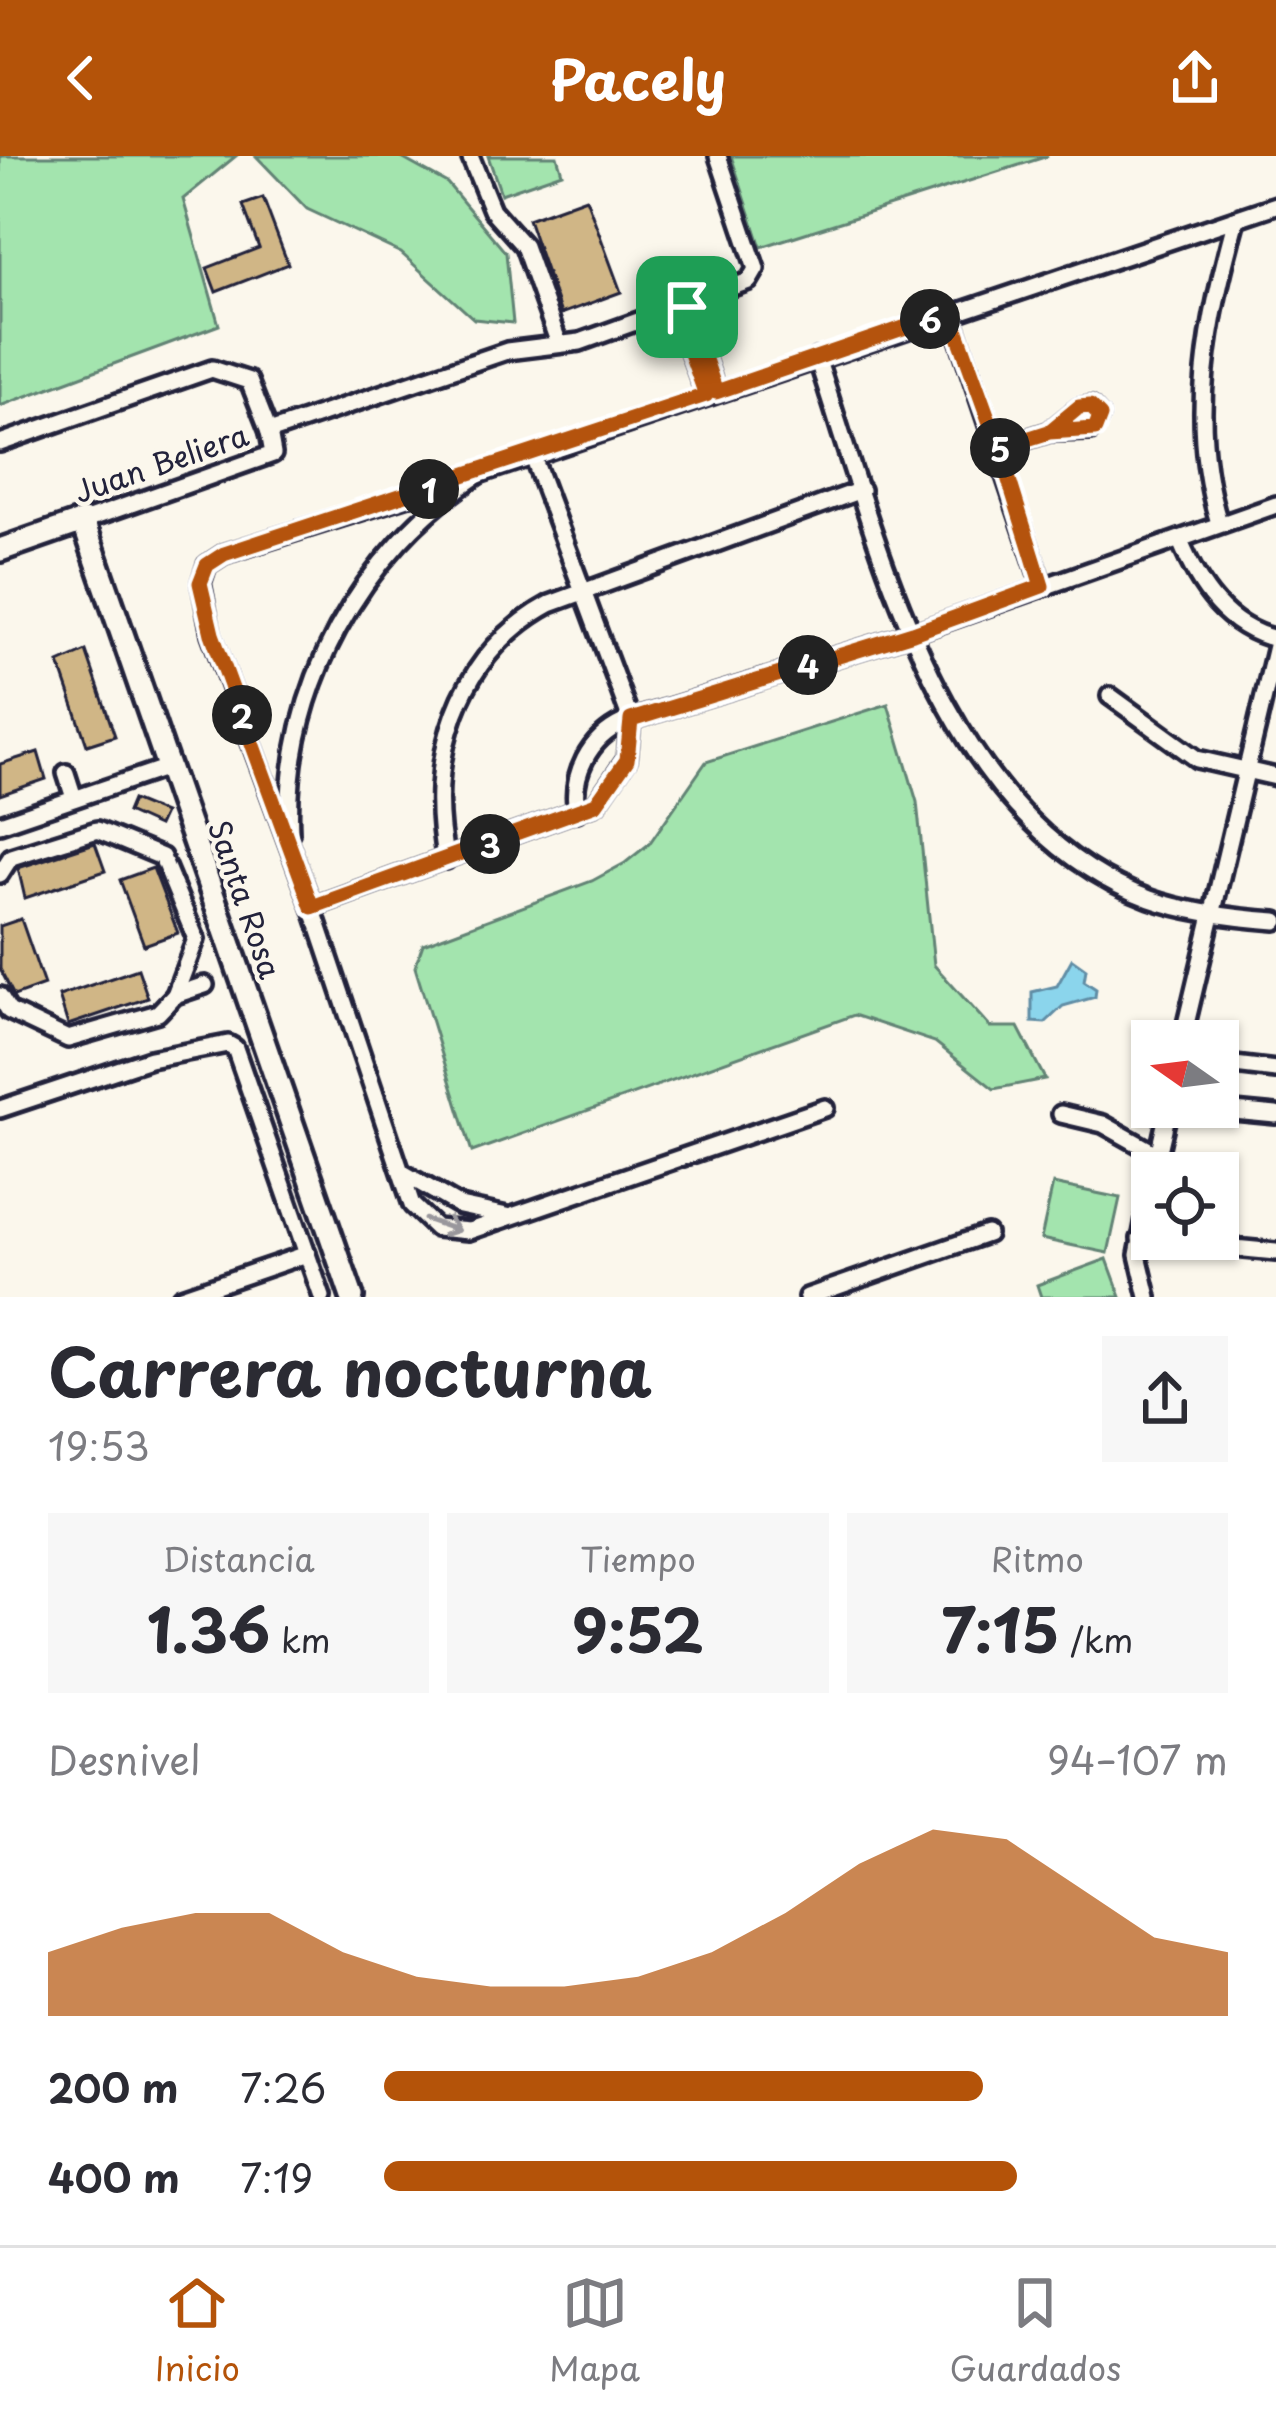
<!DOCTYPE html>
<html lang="es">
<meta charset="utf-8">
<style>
body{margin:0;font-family:"Playpen Sans",sans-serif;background:#f7f7f7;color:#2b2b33;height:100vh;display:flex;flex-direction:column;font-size:45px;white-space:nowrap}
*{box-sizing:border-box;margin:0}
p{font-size:39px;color:#7c7c81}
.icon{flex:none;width:66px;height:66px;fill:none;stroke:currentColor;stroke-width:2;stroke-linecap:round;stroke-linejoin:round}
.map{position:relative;height:1141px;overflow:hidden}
.panel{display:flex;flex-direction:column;background:#fff;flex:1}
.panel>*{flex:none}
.needle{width:78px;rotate:284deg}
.buttons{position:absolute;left:1131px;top:864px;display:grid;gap:24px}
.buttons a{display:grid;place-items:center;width:108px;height:108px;border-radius:0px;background:#fff;box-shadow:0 3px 9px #0004;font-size:60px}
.pin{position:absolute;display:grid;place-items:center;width:102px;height:102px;color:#fff;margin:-51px;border-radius:24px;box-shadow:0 6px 18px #0006}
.km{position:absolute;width:60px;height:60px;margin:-30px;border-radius:50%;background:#222;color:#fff;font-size:33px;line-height:60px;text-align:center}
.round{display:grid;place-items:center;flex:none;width:126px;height:126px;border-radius:0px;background:#f7f7f7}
.headline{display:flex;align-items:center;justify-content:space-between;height:204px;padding:0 48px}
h1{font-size:66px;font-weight:700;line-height:90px}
.metrics{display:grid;grid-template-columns:repeat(3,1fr);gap:18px;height:204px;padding:12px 48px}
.metrics div{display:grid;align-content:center;border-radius:0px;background:#f7f7f7;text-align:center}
.metrics b{font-size:60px;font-weight:700}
.metrics small{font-size:33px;font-weight:400}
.metrics p{font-size:33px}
.chart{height:336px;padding:24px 48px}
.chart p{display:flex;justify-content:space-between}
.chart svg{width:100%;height:216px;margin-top:12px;fill:#b45309;opacity:.7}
ul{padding:0 48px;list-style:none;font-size:39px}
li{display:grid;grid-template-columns:192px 144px 1fr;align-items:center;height:90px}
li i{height:30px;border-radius:15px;background:#b45309}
header{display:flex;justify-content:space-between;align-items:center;height:156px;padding:0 48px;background:#b45309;color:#fff;font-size:54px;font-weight:700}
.dock{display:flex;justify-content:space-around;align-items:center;height:168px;border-top:3px solid #e1e1e2;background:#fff;font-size:33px;color:#7c7c81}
.dock a{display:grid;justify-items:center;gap:6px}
.dock .active{color:#b45309}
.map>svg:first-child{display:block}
.green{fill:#a3e4ae;stroke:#628374;stroke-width:3}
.water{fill:#8bd5ec;stroke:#618da5;stroke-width:3}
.building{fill:#d0b686;stroke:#22223b;stroke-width:3}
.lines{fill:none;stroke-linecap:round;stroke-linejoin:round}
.street-casing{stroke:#22223b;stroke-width:24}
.secondary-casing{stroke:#22223b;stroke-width:30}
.street{stroke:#fbf7ec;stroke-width:15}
.secondary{stroke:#fbf7ec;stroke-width:21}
.oneway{stroke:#99979c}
.route-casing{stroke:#fff;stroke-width:24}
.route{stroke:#b45309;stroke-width:15}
.labels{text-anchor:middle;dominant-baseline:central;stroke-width:9;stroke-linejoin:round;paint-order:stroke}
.street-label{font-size:30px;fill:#22223b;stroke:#fbf7ec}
</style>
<header><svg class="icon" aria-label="back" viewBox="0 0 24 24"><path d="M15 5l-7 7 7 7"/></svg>Pacely<svg class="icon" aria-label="share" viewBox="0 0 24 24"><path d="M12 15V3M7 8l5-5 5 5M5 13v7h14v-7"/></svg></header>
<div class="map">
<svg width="1276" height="1141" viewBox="0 0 1276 1141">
<rect width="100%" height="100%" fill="#fbf7ec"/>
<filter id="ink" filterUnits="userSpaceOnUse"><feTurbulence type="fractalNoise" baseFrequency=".00833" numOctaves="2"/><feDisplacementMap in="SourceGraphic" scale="24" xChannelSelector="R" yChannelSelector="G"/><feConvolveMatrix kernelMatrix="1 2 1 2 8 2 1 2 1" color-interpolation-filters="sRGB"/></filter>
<g filter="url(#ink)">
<!-- green -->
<g class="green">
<path d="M 0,0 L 236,0 L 183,43 L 219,169 L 0,250 Z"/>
<path d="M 256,0 L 398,0 L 447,27 L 506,97 L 513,167 L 474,163 L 401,97 L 307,53 Z"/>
<path d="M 488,0 L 557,0 L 562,17 L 501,38 Z"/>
<path d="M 731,0 L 1048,0 L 761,91 Z"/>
<path d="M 888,548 L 917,646 L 934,809 L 990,871 L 1018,871 L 1045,923 L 994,933 L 935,886 L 854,859 L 472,996 L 415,811 L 423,788 L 592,725 L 625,707 L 649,688 L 706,606 Z"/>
<path d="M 1053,1028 L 1120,1042 L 1108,1097 L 1041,1083 Z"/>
<path d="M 1107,1103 L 1121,1141 L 1041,1141 L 1037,1129 Z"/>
</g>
<!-- water -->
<path class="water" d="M 1072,803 L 1086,813 L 1084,825 L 1096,833 L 1095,841 L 1063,850 L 1045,867 L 1032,866 L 1032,836 L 1057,830 Z"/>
<!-- building -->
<g class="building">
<path d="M 263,42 L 288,108 L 216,136 L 207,112 L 259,92 L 243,49 Z"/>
<path d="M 586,42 L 621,136 L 561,158 L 528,63 Z"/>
<path d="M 86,495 L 115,580 L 87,589 L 59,507 Z"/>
<path d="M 38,596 L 46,623 L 0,639 L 0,608 Z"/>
<path d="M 132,644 L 164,657 L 158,670 L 127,656 Z"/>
<path d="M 95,687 L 105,715 L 25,742 L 18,712 Z"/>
<path d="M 153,712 L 178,777 L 144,789 L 120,724 Z"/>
<path d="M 21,763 L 44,829 L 14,840 L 0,813 L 0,770 Z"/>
<path d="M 138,813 L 148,842 L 68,869 L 59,840 Z"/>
</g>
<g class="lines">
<!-- street casing -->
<g class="street-casing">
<g id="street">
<path d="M 470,0 L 492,54 L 524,90 L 559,188"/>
<path d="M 687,151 L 716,236"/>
<path d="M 676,156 L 706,239"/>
<path d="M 950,156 L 1042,430"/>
<path d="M 817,202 C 879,389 942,667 1150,743 C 1189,757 1235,762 1276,765"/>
<path d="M 0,287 L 212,213 L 249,225 L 269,276"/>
<path d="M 999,292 L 1049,276 L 1090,275 L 1099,260 L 1090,250 L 1079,252 L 1049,276"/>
<path d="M 479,318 L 224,398 L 207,409 L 201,427 L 211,478 L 312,751 L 412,1049 L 436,1072 L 469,1075 L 825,952"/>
<path d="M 83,365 L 273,298 L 269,276 L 507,195 L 580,186 L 749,125 L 756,113 L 718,0"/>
<path d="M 1219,367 C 1187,263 1208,166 1236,63"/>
<path d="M 1180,385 C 1199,431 1226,471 1276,483"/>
<path d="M 1110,540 L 1197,603 L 1276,621"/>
<path d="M 66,617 L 74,642"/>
<path d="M 577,656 C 570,619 589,582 624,566 L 913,477 L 1276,349"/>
<path d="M 0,668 L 168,611"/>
<path d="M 290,677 C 283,533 361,396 479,318 L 1276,49"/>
<path d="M 446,704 C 425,604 456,499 550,448 L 861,334"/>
<path d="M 0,718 L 11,701 L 97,674 L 162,701 L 196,783 L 175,839"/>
<path d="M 312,751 L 596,648 L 627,603 L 631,564 L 533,301"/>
<path d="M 0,840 L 9,855 L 68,883 L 158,857 L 175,839 L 205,829"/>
<path d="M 1182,885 L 1276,490"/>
<path d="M 1218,907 L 1276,914"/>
<path d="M 1192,951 L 1276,959"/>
<path d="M 0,953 L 150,903 L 228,888 L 235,892 L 322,1141"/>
<path d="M 1061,958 L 1103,968 L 1158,999"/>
<path d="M 403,1017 L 460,1050 L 507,1060"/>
<path d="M 1154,1017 L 1169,951"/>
<path d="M 1140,1083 L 1276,1096"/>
<path d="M 181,1141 L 307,1098"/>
<path d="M 807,1141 L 987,1078"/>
<path d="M 1148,1141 L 1138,1099 L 1152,1027"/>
</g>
</g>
<!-- secondary casing -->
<g class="secondary-casing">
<path id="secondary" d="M 0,394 L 83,365 L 352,1141"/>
</g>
<!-- street -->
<use href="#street" class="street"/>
<!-- secondary -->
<use href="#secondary" class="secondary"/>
</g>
<!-- one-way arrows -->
<defs><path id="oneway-shaft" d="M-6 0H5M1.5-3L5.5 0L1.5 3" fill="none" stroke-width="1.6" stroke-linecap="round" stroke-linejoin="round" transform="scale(3)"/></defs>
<use class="oneway" href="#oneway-shaft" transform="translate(442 1069) rotate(19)"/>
</g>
<g class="lines" filter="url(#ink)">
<!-- route casing -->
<g class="route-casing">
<path id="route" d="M 687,151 L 676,156 L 706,239 L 224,398 L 207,409 L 200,427 L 212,478 L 312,751 L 596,648 L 627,604 L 631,564 L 913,477 L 1042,430 L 999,292 L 1049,276 L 1095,273 L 1100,260 L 1090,250 L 1079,251 L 1049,276 L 999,292 L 950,156 L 716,236 L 687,151"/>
</g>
<!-- route -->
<use href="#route" class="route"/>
</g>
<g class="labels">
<!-- street labels -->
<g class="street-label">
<text transform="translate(161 306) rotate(-19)">Juan Beliera</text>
<text transform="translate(246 743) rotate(71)">Santa Rosa</text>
</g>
</g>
</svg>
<div class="buttons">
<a><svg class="needle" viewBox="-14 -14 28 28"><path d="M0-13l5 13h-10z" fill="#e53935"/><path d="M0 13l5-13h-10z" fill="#7c7c81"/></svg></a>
<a><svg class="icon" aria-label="locate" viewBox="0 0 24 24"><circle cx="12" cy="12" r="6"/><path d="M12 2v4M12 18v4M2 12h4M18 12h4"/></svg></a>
</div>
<div class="pin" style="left:687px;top:151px;background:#1e9e55"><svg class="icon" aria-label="arrive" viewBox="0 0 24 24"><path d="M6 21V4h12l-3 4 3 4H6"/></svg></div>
<b class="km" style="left:429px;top:333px">1</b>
<b class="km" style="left:242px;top:559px">2</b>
<b class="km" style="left:490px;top:688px">3</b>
<b class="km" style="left:808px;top:509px">4</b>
<b class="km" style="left:1000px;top:292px">5</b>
<b class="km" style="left:930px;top:163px">6</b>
</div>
<section class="panel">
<div class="headline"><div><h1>Carrera nocturna</h1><p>19:53</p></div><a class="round"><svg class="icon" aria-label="share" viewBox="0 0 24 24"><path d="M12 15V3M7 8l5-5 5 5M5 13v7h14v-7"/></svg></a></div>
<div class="metrics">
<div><p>Distancia</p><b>1.36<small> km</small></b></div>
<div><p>Tiempo</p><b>9:52</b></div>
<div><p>Ritmo</p><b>7:15<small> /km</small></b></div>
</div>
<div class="chart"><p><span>Desnivel</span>94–107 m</p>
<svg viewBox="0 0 160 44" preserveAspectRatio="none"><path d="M0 44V31L10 26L20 23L30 23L40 31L50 36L60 38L70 38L80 36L90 31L100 23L110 13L120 6L130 8L140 18L150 28L160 31V44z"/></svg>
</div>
<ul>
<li><b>200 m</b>7:26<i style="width:71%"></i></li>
<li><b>400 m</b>7:19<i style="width:75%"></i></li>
</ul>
</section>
<nav class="dock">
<a class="active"><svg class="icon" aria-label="home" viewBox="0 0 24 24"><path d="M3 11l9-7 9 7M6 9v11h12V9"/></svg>Inicio</a>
<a><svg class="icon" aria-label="map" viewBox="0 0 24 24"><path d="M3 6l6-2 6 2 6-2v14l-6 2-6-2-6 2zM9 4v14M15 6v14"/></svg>Mapa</a>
<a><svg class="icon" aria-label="saved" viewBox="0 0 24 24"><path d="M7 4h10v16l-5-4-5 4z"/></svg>Guardados</a>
</nav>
